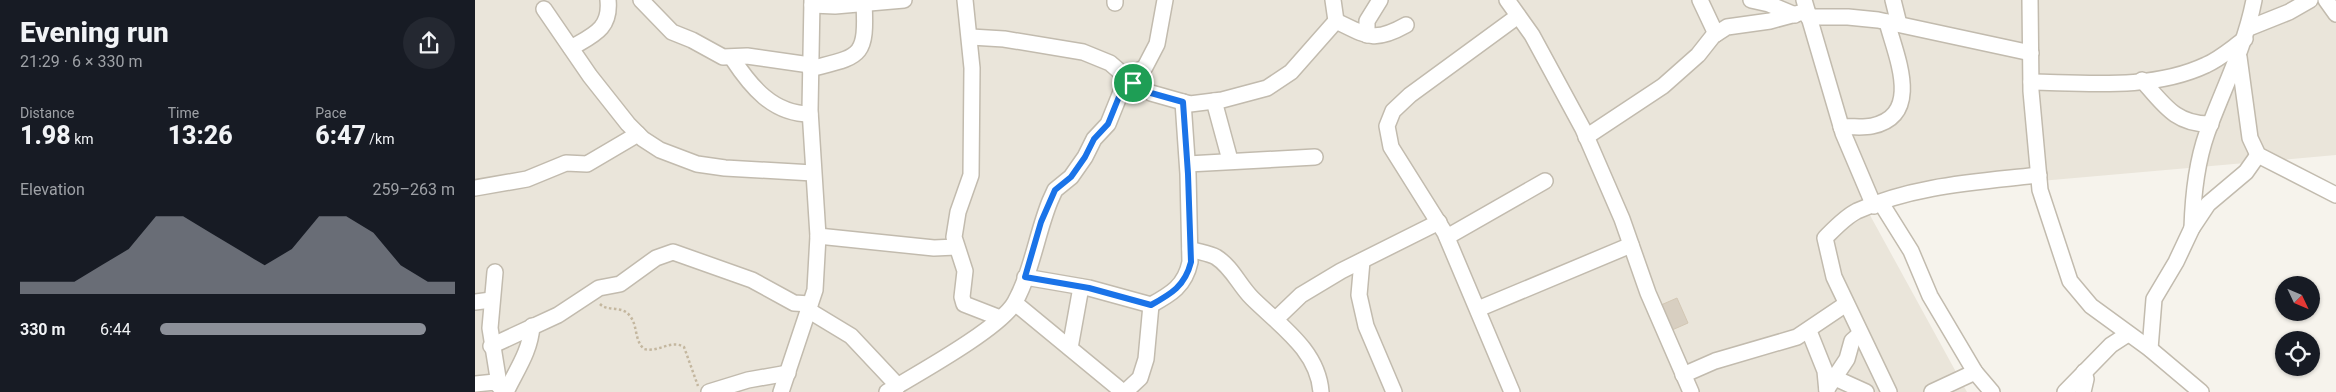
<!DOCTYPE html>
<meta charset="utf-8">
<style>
body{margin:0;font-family:Roboto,sans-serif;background:#242831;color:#f1f3f6;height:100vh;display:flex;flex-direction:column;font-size:19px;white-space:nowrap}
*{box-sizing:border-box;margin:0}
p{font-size:16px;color:#9ea1a6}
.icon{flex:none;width:28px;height:28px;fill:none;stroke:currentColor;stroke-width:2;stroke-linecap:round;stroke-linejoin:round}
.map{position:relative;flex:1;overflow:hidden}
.drawer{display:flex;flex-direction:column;background:#171b24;width:475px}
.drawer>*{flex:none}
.needle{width:32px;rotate:134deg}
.tools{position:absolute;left:1800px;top:276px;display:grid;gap:10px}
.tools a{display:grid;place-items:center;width:45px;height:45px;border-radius:50%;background:#171b24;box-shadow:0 1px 4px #0004;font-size:25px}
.pin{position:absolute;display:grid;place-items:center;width:42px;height:42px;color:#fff;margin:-21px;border:2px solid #fff;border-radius:50%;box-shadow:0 1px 5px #0007}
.round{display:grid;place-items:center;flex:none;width:52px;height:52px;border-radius:26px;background:#242831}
.headline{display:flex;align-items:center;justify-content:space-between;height:85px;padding:0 20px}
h1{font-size:28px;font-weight:800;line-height:38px}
.metrics{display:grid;grid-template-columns:repeat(3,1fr);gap:8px;height:85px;padding:5px 20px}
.metrics div{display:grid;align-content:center}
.metrics b{font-size:25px;font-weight:800}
.metrics small{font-size:14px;font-weight:400}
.metrics p{font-size:14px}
.chart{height:140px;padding:10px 20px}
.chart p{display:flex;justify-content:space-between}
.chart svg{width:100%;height:90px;margin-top:5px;fill:#8c9099;opacity:.7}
ul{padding:0 20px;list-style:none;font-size:16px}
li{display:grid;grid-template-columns:80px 60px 1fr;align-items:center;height:38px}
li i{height:12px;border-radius:6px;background:#8c9099}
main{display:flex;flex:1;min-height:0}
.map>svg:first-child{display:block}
.residential{fill:#eae5da}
.building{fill:#d8cfc1;stroke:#d3c7b4}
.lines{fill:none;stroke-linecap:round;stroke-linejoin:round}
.minor-casing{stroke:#c2bbae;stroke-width:18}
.path{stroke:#c4b79f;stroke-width:2.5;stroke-dasharray:2.5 2.5;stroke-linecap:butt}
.minor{stroke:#fff;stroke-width:15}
.route-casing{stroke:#fff;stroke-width:10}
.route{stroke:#1a73e8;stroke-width:6}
</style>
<main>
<section class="drawer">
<div class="headline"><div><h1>Evening run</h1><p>21:29 · 6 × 330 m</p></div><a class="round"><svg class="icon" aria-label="share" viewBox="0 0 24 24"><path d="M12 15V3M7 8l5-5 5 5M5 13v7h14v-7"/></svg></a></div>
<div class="metrics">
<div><p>Distance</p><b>1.98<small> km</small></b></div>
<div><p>Time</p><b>13:26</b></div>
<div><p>Pace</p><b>6:47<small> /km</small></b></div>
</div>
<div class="chart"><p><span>Elevation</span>259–263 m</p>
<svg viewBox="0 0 160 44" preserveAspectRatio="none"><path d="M0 44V38L10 38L20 38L30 30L40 22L50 6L60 6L70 14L80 22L90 30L100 22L110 6L120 6L130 14L140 30L150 38L160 38V44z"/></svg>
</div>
<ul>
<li><b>330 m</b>6:44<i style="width:90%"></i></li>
</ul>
</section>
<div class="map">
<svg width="1861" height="392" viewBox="0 0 1861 392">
<rect width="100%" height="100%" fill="#f6f3ec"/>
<!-- residential -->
<path class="residential" d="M 0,0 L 1861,0 L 1861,155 L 1385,197 L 1492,392 L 0,392 Z"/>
<!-- building -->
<path class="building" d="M 1202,298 L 1213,323 L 1197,330 L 1186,305 Z"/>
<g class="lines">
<!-- minor casing -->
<g class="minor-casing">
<g id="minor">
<path d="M 166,0 L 197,32 L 217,40 L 248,57 L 272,56 L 335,65"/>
<path d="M 490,0 L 497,68 L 496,175 L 483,212 L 479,237 L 490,271 L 487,297 L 489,304 L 525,318"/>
<path d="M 858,0 L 861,21"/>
<path d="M 1032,0 L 1057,35 L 1108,129 L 1147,219 L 1173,293 L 1216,392"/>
<path d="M 1225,0 L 1241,34"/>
<path d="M 1276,0 L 1294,4 L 1320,15"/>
<path d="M 1329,0 L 1368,133 L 1399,206"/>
<path d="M 1418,0 L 1424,24"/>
<path d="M 1555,0 L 1556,91 L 1565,190 L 1595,281 L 1616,306 L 1675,349 L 1726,392"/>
<path d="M 1851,0 L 1861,14"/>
<path d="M 640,3 L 640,0"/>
<path d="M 337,5 L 360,6 L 429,0"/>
<path d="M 69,9 L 115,76 L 153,124 L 168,139 L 185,150 L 222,164 L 250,168 L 338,173"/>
<path d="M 1333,17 L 1373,17 L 1403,20 L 1556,53"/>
<path d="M 1774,28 L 1814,12 L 1835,0"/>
<path d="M 892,35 L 892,21 L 905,0"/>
<path d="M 496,37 L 529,39 L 608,52 L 635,63 L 658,83 L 676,93 L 715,104 L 747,100 L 792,88 L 816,72 L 861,21 C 892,36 899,43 931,25"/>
<path d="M 96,48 C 118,35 136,29 133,0"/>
<path d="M 1764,57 L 1775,138 L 1783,155 L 1861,195"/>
<path d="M 257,58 C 276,87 298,114 335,114"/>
<path d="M 335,69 C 385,56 392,59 389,3"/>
<path d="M 1667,80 C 1689,105 1701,125 1736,124"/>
<path d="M 1556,82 C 1613,83 1678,90 1731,65 C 1745,59 1757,48 1770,39"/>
<path d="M 739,101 L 755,160"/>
<path d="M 1366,127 C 1376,126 1387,128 1397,126 C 1449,115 1420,54 1412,22"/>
<path d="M 1111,137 L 1188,86 L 1223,55 L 1238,36 L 1252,27 L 1295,21 L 1332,11"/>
<path d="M 713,164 L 840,157"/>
<path d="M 0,188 L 52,179 L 91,163 L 112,164 L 163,134"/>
<path d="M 1406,203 L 1436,251 L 1455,296 L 1500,372 L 1517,392"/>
<path d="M 1717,228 C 1718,195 1721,164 1732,133 C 1748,89 1770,47 1779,0"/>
<path d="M 343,236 L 459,248 L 481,247"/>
<path d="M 972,237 L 1070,181"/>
<path d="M 715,249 C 723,252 734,253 741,257 C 757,267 764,285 777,298 C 804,325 843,350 846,392"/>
<path d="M 887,261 L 884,295 L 891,326 L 919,392"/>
<path d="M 20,272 L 15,328 L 24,384"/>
<path d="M 550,277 L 614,288 L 676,305 C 696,294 710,286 715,262 L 713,174 L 708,102"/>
<path d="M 0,302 L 16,300"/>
<path d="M 540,303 L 648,392"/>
<path d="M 1003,309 L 1156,245"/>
<path d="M 333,310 L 376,336 L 423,386"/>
<path d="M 801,319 L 826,295 L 866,271 L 964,222"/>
<path d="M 1334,331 L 1350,371 L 1352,392"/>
<path d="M 16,346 L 83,315 L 124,288 L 145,284 L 181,258 L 198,252 L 277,280 L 319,303 L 335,304"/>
<path d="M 595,348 L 606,287"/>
<path d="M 1675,349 L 1679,299 L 1701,262 L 1717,228 L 1733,204 L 1771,172 L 1783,155"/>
<path d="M 1208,375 L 1240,361 L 1322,337 L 1371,304"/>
<path d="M 1360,378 L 1391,392"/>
<path d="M 0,384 L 20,382 L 29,391"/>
<path d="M 1352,389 L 1372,359 L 1377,341 L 1385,334"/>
<path d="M 31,392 C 42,369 55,352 57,326"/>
<path d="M 234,392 L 273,380 L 313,373"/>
<path d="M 306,392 L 340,290 L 343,236 L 335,110 L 337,0"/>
<path d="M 412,392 C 440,375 526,328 540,302 C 557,271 562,233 575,201 L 580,190 L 596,177 L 610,157 L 619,139 L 633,124 L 652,77 L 670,67 L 682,44 L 690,0"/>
<path d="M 650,392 L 665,378 L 671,359 L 676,305"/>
<path d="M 1037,392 L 970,233 L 916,147 L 912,126 L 918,111 L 935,95 L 1043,16"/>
<path d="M 1414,392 L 1359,277 L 1350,238 C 1359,229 1370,217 1382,211 C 1439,185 1503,182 1564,175"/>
<path d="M 1457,392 L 1500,372"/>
<path d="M 1590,392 L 1636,345 L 1653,334"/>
<path d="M 1608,392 L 1611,379 L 1609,372"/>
</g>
</g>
<!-- path -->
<path class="path" d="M 125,304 C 133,312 147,305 155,316 C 163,326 159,340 169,349 C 183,353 196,339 209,347 L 223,386"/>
<!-- minor -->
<use href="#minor" class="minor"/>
</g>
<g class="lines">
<!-- route casing -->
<g class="route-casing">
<path id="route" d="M 652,77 L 676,93 L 708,102 L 713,174 L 716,262 C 710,286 696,294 676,305 L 614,288 L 550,277 L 566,222 L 580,190 L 596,177 L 610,157 L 619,139 L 633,124 Z"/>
</g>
<!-- route -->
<use href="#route" class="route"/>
</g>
</svg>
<div class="tools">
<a><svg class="needle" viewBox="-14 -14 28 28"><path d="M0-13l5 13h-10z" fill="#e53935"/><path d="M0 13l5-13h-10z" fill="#9ea1a6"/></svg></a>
<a><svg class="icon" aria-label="locate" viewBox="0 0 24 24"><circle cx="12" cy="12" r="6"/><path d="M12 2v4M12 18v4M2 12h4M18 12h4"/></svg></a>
</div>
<div class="pin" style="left:658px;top:83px;background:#1e9e55"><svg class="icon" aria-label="arrive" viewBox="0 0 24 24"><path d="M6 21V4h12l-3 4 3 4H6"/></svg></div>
</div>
</main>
